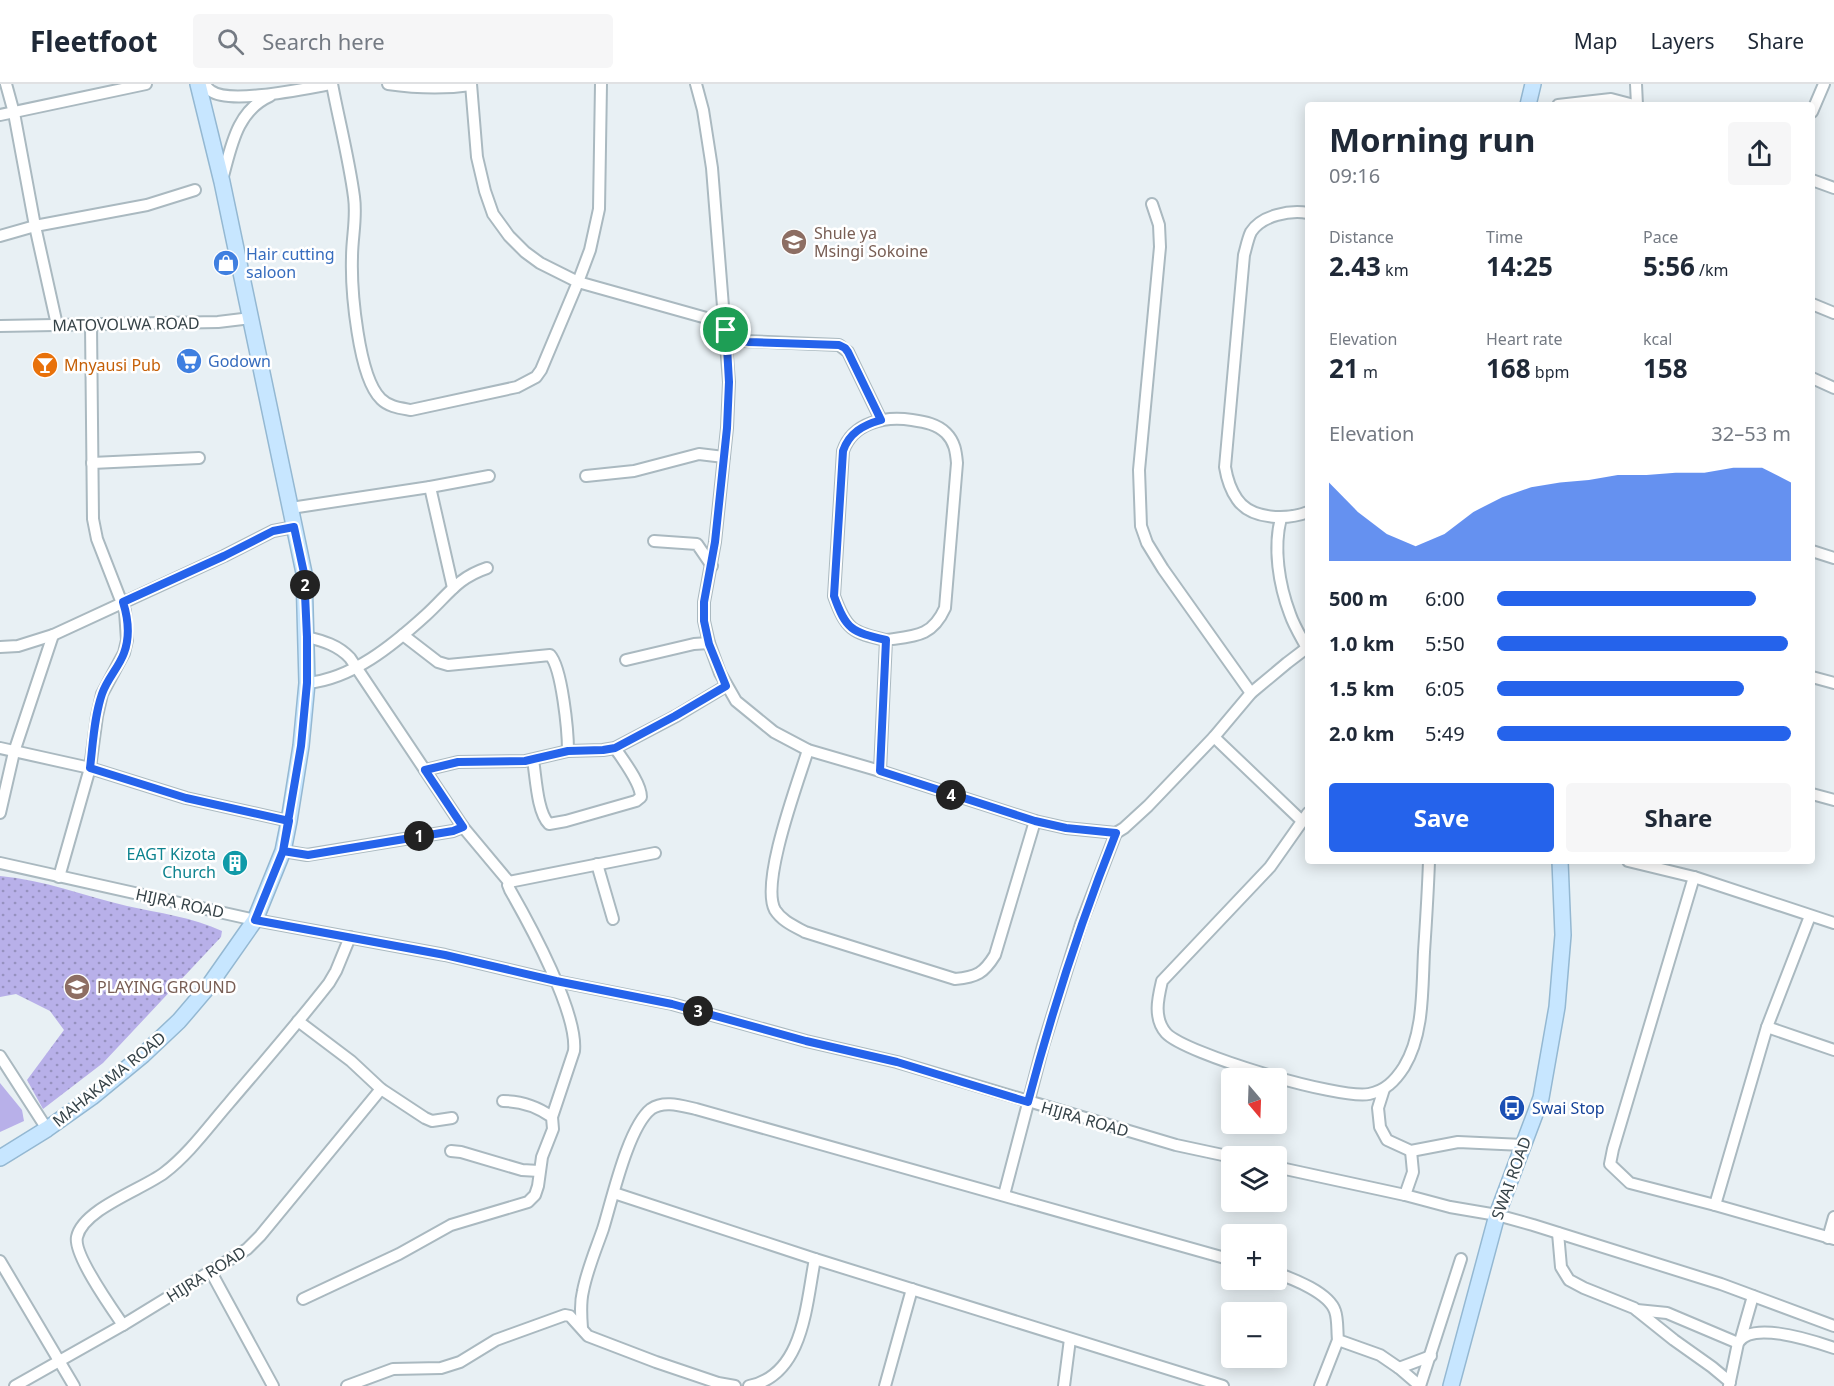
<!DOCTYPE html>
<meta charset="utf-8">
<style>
body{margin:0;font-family:"Noto Sans",sans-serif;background:#f6f6f7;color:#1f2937;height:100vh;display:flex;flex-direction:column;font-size:22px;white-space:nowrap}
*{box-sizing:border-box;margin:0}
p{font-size:20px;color:#747a83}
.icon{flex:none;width:33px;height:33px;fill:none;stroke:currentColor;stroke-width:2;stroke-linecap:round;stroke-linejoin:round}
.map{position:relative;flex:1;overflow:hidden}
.panel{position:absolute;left:1305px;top:18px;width:510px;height:762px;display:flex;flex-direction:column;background:#fff;border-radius:6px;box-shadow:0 3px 15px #0003}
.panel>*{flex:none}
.needle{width:39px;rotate:161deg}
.fabs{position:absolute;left:1221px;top:984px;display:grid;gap:12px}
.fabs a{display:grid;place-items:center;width:66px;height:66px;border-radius:6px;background:#fff;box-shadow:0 3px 15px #0003;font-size:30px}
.pin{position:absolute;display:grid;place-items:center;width:51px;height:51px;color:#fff;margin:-26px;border:3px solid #fff;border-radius:50%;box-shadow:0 2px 6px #0007}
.km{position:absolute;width:30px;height:30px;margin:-15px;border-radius:50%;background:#222;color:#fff;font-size:16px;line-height:30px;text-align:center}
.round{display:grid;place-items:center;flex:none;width:63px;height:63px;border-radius:6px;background:#f6f6f7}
.head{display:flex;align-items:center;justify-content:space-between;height:102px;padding:0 24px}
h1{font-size:33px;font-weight:700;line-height:45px}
.stats{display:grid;grid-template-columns:repeat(3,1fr);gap:9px;height:102px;padding:6px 24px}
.stats div{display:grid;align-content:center}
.stats b{font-size:26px;font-weight:700}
.stats small{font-size:16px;font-weight:400}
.stats p{font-size:16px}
.chart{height:168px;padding:12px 24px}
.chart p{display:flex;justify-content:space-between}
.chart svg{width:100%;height:108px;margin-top:6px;fill:#2563eb;opacity:.7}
.primary-button{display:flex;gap:12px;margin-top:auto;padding:12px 24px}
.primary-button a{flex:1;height:69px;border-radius:6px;background:#2563eb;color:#fff;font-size:24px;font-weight:700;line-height:69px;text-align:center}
.primary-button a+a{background:#f6f6f7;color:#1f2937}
ul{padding:0 24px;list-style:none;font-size:20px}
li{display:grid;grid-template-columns:96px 72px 1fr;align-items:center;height:45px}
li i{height:15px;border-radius:8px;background:#2563eb}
header{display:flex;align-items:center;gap:36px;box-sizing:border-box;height:84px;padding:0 30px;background:#fff;border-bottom:2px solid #e0e1e3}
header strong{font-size:28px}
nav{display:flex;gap:33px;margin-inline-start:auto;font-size:21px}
.search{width:420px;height:54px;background:#f6f6f7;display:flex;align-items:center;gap:15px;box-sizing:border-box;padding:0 21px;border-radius:6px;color:#747a83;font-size:22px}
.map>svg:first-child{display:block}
.green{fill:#b8b0e9}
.park{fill:url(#park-dots)}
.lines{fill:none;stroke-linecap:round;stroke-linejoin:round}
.street-casing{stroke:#aab9c0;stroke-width:14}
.secondary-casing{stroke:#94b8d2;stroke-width:18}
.street{stroke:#fff;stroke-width:10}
.secondary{stroke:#c7e6ff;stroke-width:15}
.route-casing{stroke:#fff;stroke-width:12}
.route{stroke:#2563eb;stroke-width:8}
.labels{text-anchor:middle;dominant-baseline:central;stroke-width:5;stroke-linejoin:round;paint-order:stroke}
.education-label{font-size:16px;fill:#785e54;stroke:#fff;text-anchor:start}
.shop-label{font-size:16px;fill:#366cbe;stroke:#fff;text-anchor:start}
.street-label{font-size:16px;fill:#364348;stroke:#fff}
.food-label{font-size:16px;fill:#c56008;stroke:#fff;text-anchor:start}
.culture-label{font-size:16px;fill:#0d838f;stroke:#fff;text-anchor:end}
.transit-label{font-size:16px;fill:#164399;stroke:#fff;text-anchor:start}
</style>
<header>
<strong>Fleetfoot</strong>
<div class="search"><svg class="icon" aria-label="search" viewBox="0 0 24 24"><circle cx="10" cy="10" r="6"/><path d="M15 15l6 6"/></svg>Search here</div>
<nav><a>Map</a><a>Layers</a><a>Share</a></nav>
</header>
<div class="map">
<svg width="1834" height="1302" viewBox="0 0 1834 1302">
<defs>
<pattern id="park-dots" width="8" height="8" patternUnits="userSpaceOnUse" patternTransform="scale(1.5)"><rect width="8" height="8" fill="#b8b0e9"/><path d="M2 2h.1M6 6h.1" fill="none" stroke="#9691bf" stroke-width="1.8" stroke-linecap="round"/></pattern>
</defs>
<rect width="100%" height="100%" fill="#e8f0f4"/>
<!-- green -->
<path class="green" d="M 0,999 L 22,1026 L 24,1037 L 0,1048 Z"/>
<!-- park -->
<path class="park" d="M 0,792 C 44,796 85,812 127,822 C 159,829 192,833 222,847 L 221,853 L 103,979 L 43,1025 L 27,996 L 64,946 L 50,927 L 16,910 L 0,913 Z"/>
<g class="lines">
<!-- street casing -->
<g class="street-casing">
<g id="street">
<path d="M 6,0 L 14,29 L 35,142 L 57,241"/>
<path d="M 204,0 C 206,2 208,5 211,7 C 230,21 307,4 331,0"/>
<path d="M 332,0 C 339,37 349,75 354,113 C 357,134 352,153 352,173 C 351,205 358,293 381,315 C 389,323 400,324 411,326 L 517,303 L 536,293 L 541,286 L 578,198 L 590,166 L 599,125 L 601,0"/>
<path d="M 388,0 C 416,4 443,5 471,1"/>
<path d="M 471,0 L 477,73 L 485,107 L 493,130 L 509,152 L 525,168 L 540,179 L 578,198 L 710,235 L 744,257 L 839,261 L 848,268 L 881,336"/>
<path d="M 696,0 L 703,26 L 712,84 L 729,298 L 727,344 L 715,458 L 704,518 L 704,537 L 709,559 L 720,589 L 736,617 L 774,648 L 808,666 L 880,687 L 1035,737 L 1066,744 L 1116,749 L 1124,744 L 1148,722 L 1214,653 L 1251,609 L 1287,579 L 1308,563"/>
<path d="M 1636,0 L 1637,21"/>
<path d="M 1558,21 L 1611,15 L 1634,21"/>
<path d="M 1812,28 L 1824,0"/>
<path d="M 0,31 L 146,0"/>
<path d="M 222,96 C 231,64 236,27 270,12"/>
<path d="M 1812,96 L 1834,104"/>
<path d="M 1152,120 L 1159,141 L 1160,163 L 1139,386 L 1141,442 L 1147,459 L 1163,485 L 1251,609"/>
<path d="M 1308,129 C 1290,126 1262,131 1251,148 C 1248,154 1246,164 1244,171 L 1225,383 C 1227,395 1230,405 1237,415 C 1251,436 1287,436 1308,428"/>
<path d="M 0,152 L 35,142 L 147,121 L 195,106"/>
<path d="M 1812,220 L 1834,229"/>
<path d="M 0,242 L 218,238 L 251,234"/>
<path d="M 1812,294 L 1834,304"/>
<path d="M 92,379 L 199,374"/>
<path d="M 586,392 L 634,387 L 699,370 L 724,373"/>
<path d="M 430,403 L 489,392"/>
<path d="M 291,424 L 430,403 L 453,504"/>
<path d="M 1281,434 C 1273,464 1279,501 1290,530 C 1294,542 1301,553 1307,564"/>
<path d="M 654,457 L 697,460 L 712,482"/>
<path d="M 1812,467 L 1834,474"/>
<path d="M 403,551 L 438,578 L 448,581 L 550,571 C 562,584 568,647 568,667"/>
<path d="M 307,553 C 323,557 338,561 350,574 L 463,743 L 509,798 L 508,801 L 510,806 C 530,841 578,929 574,967 L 552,1033"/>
<path d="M 0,563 L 18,562 L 53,551 L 224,472 L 273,447 L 294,443"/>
<path d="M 626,576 L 694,560 L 709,559"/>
<path d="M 1812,593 L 1834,599"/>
<path d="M 307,599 C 352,595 393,561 426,531 C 448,511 457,494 487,484"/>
<path d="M 1214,653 L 1302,737"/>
<path d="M 0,664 L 90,684 L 186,714 L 289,737"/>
<path d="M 808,666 C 798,698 760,799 775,826 C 782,837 794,842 805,848 L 955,895 C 977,893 984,889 995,871 L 1035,737"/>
<path d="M 533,676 C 536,693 537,728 549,740 L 566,737 L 636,717 L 641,713 C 641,699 623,676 615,664"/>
<path d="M 425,686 L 458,678 L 525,677 L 568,667 L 603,666 L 615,664 L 676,632 L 726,602"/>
<path d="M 880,687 L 886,556 C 915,552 932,553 945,524 L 957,379 C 956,368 955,358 946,349 C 937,340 925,338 912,336 C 885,332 853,338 843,367 L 834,512 C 846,545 852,549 886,556"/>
<path d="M 1812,710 L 1834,716"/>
<path d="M 0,729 L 14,668 L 53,551"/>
<path d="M 1308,729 L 1270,783 L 1162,897 C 1158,914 1153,934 1166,949 C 1185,970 1340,1016 1369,1010 C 1385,1007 1395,997 1404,983 C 1424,950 1422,906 1424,868 C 1426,838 1428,807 1429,777"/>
<path d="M 283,767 L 307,771 L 453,747 L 463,743"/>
<path d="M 1628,777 L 1694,793 L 1834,839"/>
<path d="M 0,779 L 255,836 L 445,871 L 556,897 L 672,920 L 806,957 L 897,978 L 1176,1061 L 1232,1073"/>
<path d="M 597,780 L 613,835"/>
<path d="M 59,793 L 90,684 L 97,632 L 102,610 L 124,569 L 127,556 L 125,527 L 97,455 L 93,435 L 91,241"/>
<path d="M 1694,793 L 1613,1065 L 1610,1080 L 1630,1099 L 1715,1121 L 1834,1155"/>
<path d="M 509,798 L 655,769"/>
<path d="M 298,937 L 351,977 L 381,1005 L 425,1034 L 432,1037 L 452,1034"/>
<path d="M 1767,943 L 1834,966"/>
<path d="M 0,972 L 47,1045"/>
<path d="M 1384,1005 L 1378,1024 L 1380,1043 L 1387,1056 L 1411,1067 L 1458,1058 L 1523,1061"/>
<path d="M 451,1067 L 461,1068 L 522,1086 L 539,1087"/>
<path d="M 1276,1083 L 1405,1111 L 1450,1123 L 1497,1131 L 1533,1141 L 1721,1200 L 1834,1242"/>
<path d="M 614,1109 L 815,1175 L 1223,1302"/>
<path d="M 1004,1111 L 1043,962 L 1081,840 L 1116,749"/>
<path d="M 1405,1111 L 1413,1088 L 1411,1067"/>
<path d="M 1715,1121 L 1767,943 L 1810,832"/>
<path d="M 1558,1149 L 1561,1183 L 1569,1196 L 1584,1204 L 1634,1224 L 1674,1256 L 1712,1283 L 1730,1298"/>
<path d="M 1828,1154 L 1834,1133"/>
<path d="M 0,1177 L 74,1302"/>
<path d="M 211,1188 L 273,1302"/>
<path d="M 1276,1189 C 1294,1195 1329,1209 1335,1227 C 1338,1235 1337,1247 1338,1256 L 1380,1271 L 1399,1284 L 1420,1302"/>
<path d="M 303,1215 L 399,1170 L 451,1141 L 528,1118 L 535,1111 L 538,1102 L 542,1073 L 553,1045 L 552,1033 C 538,1023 520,1017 503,1017"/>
<path d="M 1637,1226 L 1667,1229 L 1738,1259"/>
<path d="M 123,1241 C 112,1225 73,1170 77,1153 C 83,1125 143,1105 164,1089 C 189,1070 209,1042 229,1019 C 263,979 297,940 329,899 L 336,887 L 350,853"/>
<path d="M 582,1244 C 581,1231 580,1219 583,1207 C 587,1186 596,1165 603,1145 C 612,1116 628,1043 651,1025 C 664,1016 682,1022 696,1025 L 1232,1176"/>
<path d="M 1741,1254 L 1753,1212"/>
<path d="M 1399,1284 L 1431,1272"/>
<path d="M 15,1302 L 123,1241 L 247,1165 L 260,1152 L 381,1005"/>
<path d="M 347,1302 L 393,1285 L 441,1284 L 460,1278 L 496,1256 L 565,1231 L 570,1232 L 588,1252 L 656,1278 L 718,1299 L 735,1302"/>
<path d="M 749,1302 C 804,1291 806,1220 815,1175"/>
<path d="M 885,1302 L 912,1205"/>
<path d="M 1064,1302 L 1070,1255"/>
<path d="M 1320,1302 L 1338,1256"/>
<path d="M 1420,1302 L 1461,1175"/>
<path d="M 1729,1302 L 1738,1259 C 1751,1236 1814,1257 1834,1264"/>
</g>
</g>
<!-- secondary casing -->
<g class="secondary-casing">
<g id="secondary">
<path d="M 1528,21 L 1533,0"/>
<path d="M 0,1074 L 47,1045 L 92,1013 L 143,971 L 179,937 L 208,903 L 255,836 L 283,767 L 289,737 L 301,662 L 307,599 L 304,489 L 222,98 L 198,0"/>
<path d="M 1451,1302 L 1497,1131 L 1541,1014 L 1557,923 L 1563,851 L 1560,777"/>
</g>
</g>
<!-- street -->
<use href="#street" class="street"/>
<!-- secondary -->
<use href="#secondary" class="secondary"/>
</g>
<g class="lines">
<!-- route casing -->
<g class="route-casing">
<path id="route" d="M 726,246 L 729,298 L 727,344 L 715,458 L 704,518 L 704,537 L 709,560 L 726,602 L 675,632 L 615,664 L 603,666 L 568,667 L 525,677 L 458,678 L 425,686 L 463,743 L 453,747 L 308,771 L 283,767 L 289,737 L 186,714 L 90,684 C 93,660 94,633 102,610 C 107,595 119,583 124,569 C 130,553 128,534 123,518 L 224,472 L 273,447 L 294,443 L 304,489 L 307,553 L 307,599 L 301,662 L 283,767 L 255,836 L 445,871 L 556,897 L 672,920 L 806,957 L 897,978 L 1028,1018 C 1052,927 1081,837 1116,749 L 1066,744 L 1035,737 L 880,687 L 886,556 C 852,548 846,546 834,512 L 843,367 C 849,349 863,341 881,336 L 848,268 L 845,264 L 839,261 L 749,258 L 744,257 L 726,246"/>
</g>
<!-- route -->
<use href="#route" class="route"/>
</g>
<!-- icons -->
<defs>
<g id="school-disc" transform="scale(1.35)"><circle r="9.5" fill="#8d6e63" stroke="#fff"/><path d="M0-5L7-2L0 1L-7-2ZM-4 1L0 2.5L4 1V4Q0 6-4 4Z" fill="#fff"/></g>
<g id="shop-disc" transform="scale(1.35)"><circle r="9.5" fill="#3f7fe0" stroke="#fff"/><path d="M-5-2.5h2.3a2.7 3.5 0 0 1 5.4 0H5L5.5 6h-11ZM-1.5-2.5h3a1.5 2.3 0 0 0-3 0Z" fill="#fff"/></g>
<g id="supermarket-disc" transform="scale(1.35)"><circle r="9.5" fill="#3f7fe0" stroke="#fff"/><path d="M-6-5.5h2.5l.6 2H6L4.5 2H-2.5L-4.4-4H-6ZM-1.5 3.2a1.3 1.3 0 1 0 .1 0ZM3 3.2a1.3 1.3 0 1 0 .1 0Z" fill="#fff"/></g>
<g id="bar-disc" transform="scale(1.35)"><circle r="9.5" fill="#e8710a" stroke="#fff"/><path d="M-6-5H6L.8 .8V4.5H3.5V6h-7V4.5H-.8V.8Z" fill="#fff"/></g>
<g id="building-disc" transform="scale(1.35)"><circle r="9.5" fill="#0f9aa8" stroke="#fff"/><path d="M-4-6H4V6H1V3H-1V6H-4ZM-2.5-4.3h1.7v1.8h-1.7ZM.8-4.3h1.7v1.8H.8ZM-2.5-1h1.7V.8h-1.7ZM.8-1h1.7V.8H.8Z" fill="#fff"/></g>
<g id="bus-disc" transform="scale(1.35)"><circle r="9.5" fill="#1a4fb4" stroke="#fff"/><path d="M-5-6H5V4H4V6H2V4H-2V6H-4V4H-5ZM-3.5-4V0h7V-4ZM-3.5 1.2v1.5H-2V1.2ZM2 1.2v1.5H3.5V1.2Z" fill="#fff"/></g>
</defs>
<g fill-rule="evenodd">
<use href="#school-disc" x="794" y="158"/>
<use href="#shop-disc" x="226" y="179"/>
<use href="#supermarket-disc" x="189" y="277"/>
<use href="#bar-disc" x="45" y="281"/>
<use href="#building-disc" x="235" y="779"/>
<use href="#school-disc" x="77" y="903"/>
<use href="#bus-disc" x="1512" y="1024"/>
</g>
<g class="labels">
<!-- education labels -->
<g class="education-label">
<text x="814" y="149">Shule ya<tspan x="814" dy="18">Msingi Sokoine</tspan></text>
<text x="97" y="903">PLAYING GROUND</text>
</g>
<!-- shop labels -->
<g class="shop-label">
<text x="246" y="170">Hair cutting<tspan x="246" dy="18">saloon</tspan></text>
<text x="208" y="277">Godown</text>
</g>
<!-- street labels -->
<g class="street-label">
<text transform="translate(126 240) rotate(-1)">MATOVOLWA ROAD</text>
<text transform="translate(180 819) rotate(12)">HIJRA ROAD</text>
<text transform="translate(109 995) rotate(-39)">MAHAKAMA ROAD</text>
<text transform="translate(1085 1035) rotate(16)">HIJRA ROAD</text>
<text transform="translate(1511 1094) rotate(-70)">SWAI ROAD</text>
<text transform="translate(206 1190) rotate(-32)">HIJRA ROAD</text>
</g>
<!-- food labels -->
<g class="food-label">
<text x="64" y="281">Mnyausi Pub</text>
</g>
<!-- culture labels -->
<g class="culture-label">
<text x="216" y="770">EAGT Kizota<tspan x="216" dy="18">Church</tspan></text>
</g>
<!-- transit labels -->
<g class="transit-label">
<text x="1532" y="1024">Swai Stop</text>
</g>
</g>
</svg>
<div class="fabs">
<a><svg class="needle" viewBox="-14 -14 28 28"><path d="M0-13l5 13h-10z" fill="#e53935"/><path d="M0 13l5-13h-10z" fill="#747a83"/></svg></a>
<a><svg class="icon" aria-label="layers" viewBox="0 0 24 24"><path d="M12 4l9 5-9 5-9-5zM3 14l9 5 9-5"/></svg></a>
<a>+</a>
<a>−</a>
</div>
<div class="pin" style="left:726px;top:246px;background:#1e9e55"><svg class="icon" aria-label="arrive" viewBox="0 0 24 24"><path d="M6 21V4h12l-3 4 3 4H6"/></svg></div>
<b class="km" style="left:419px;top:752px">1</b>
<b class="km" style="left:305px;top:501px">2</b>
<b class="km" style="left:698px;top:927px">3</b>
<b class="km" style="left:951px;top:711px">4</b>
<section class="panel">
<div class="head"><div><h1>Morning run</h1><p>09:16</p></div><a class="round"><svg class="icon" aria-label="share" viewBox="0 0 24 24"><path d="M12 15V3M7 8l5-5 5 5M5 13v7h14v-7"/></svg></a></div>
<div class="stats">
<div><p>Distance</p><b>2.43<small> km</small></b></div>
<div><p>Time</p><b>14:25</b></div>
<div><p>Pace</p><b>5:56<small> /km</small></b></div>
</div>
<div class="stats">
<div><p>Elevation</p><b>21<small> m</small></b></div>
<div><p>Heart rate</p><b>168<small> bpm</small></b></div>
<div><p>kcal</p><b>158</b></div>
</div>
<div class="chart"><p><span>Elevation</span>32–53 m</p>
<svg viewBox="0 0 160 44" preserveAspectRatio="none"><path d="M0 44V12L10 24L20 33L30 38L40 33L50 24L60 18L70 14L80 12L90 11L100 9L110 9L120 8L130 8L140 6L150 6L160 12V44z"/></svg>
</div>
<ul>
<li><b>500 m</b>6:00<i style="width:88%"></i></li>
<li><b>1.0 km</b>5:50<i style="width:99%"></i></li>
<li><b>1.5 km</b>6:05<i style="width:84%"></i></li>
<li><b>2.0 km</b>5:49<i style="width:100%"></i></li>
</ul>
<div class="primary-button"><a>Save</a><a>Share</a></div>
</section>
</div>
